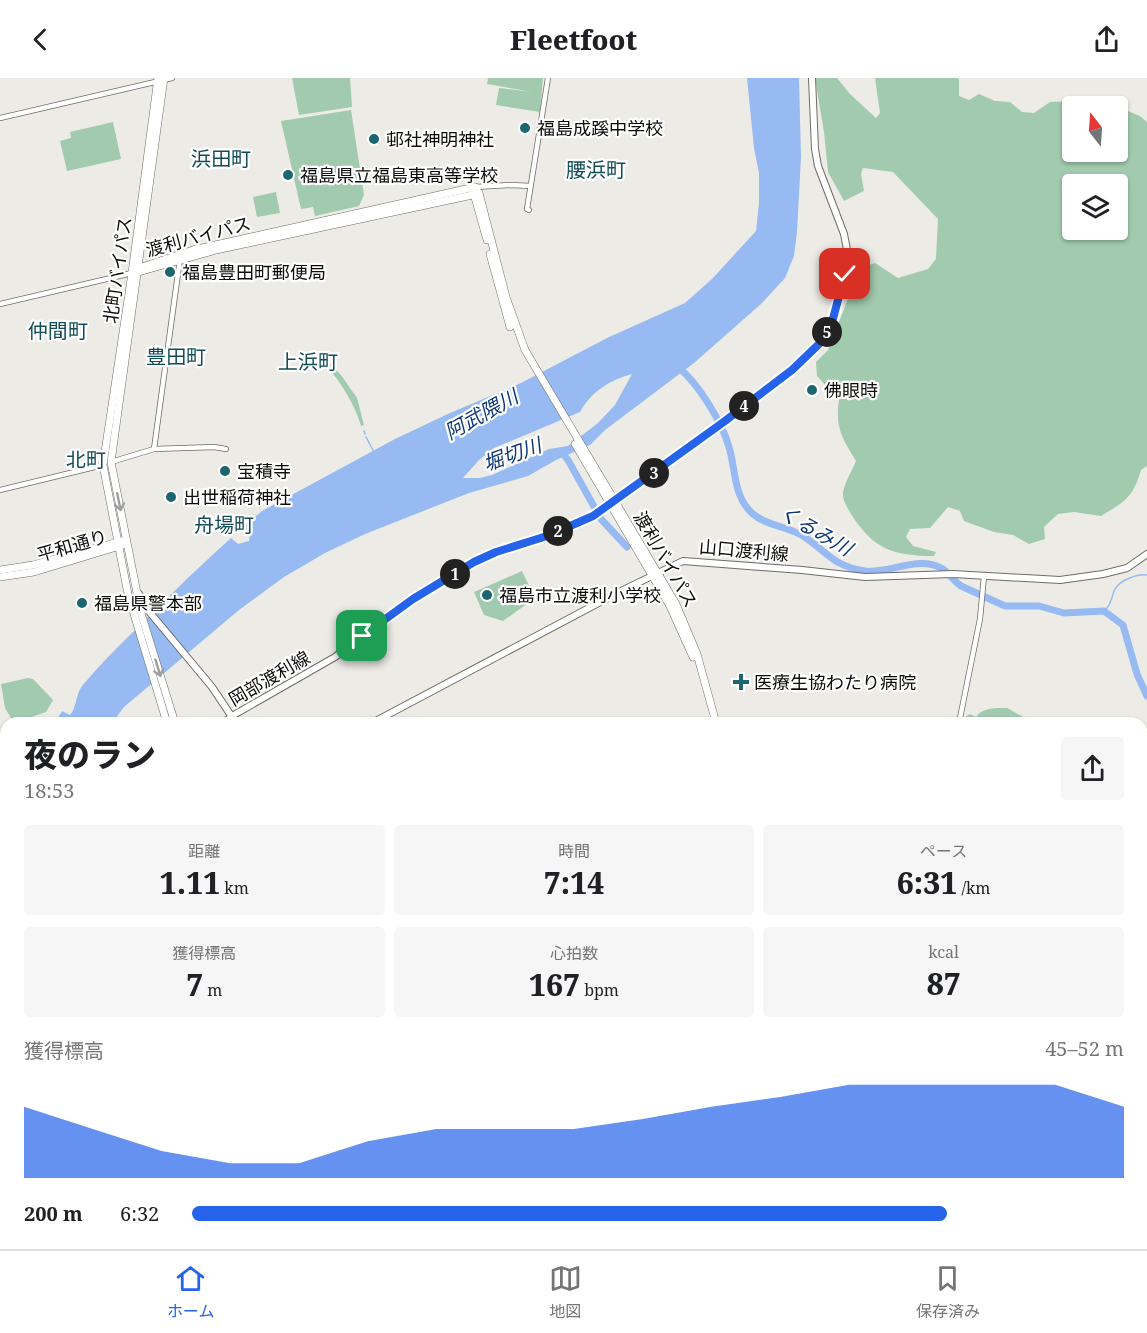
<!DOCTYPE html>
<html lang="ja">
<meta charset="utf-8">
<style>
body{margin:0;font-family:"Noto Serif","Noto Sans JP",serif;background:#f6f6f6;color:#202124;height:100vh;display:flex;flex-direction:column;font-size:22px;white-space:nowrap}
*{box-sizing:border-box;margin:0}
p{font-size:20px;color:#757577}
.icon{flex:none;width:33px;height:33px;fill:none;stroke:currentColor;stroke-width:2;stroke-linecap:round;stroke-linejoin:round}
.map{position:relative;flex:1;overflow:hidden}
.panel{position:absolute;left:0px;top:639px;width:1148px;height:532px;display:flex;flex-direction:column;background:#fff;border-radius:18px 18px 0 0;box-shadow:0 2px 4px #0004}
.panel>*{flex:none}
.needle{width:39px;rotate:343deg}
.controls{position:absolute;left:1062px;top:18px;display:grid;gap:12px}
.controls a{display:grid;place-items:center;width:66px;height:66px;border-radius:6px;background:#fff;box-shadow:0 2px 4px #0004;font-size:30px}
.pin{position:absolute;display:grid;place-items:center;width:51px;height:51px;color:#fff;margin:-26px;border-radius:12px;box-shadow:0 3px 9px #0006}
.km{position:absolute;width:30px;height:30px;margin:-15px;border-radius:50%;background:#222;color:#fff;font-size:16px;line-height:30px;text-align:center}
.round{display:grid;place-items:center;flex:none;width:63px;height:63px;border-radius:6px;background:#f6f6f6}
.overview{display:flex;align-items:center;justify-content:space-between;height:102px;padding:0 24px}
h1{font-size:33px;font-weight:800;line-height:45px}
.figures{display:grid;grid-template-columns:repeat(3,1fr);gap:9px;height:102px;padding:6px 24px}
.figures div{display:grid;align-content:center;border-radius:6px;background:#f6f6f6;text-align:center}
.figures b{font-size:30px;font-weight:800}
.figures small{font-size:16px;font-weight:400}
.figures p{font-size:16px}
.chart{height:168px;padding:12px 24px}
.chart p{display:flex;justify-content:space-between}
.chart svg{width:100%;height:108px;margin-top:6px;fill:#2563eb;opacity:.7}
ul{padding:0 24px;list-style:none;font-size:20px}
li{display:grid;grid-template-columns:96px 72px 1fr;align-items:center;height:45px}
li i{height:15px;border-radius:8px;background:#2563eb}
header{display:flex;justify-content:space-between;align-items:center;height:78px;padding:0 24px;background:#fff;font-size:27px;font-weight:800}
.menu{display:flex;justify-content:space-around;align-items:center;height:84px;border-top:2px solid #e0e0e0;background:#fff;font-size:16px;color:#757577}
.menu a{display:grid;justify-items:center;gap:3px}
.menu .selected{color:#2563eb}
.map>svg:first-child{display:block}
.green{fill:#a1caae;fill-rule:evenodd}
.water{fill:#96baf1;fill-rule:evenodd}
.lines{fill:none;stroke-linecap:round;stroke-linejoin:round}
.stream{stroke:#96baf1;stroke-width:1.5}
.river{stroke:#96baf1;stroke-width:7}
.highway-tunnel{stroke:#cbcac5;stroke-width:7;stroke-dasharray:7 3.5;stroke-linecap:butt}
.minor-casing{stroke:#6e6c68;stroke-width:6}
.major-casing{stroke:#6e6c68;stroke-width:8}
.highway-casing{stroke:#6e6c68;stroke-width:8}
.minor{stroke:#fff;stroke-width:4.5}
.major{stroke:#fff;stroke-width:6}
.highway{stroke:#fff;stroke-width:7}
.oneway{stroke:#9e9e9d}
.route-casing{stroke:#fff;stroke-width:12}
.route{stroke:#2563eb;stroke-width:8}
.poi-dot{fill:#1c6672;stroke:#fff;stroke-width:2}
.labels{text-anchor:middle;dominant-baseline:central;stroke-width:4.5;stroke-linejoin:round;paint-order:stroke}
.poi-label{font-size:18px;fill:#0c0c0a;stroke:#fff;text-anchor:start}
.street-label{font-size:18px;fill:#0c0c0a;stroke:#fff}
.neighbourhood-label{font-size:20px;fill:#124d57;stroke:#fff}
.water-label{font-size:20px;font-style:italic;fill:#0d3777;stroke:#fff}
</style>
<header><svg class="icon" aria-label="back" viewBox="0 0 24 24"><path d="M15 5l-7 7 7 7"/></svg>Fleetfoot<svg class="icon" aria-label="share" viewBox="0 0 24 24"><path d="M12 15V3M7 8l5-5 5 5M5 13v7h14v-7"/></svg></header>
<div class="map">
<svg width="1147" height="1171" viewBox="0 0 1147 1171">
<rect width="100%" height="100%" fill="#edebe6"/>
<!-- green -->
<g class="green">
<path d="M 292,0 L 350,0 L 352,29 L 299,37 Z"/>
<path d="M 488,0 L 543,0 L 540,34 L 496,27 L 499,10 L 532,14 L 487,6 Z"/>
<path d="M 815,0 L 837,0 L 850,16 L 876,40 L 880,35 L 875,0 L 957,0 L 959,1 L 959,18 L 969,22 L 979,16 L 995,23 L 1010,24 L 1022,34 L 1034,35 L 1050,24 L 1099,22 L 1115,28 L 1072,28 L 1072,74 L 1118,74 L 1118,29 L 1140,38 L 1147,44 L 1147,388 L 1141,392 C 1133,420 1124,424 1101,438 L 1074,434 L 1058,436 L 1044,449 L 1045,461 L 1029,466 L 1013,457 L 994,454 L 964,443 L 960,433 L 948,429 L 930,450 L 910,451 L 906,459 L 913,468 L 936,474 L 934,478 C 893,478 873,471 851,436 C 847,429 842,422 843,414 C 845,404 852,393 856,383 C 842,360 835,350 839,322 L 817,298 L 816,284 L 828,272 L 860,190 L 875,185 L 898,200 L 928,191 L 936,181 L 938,141 L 893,94 L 863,90 L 861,96 L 864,113 L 844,123 L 828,94 L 824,54 ZM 1072,106 L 1118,106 L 1118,152 L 1072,152 Z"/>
<path d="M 351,32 L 364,117 L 359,128 L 315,138 L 313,129 L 301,131 L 281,43 Z"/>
<path d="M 113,44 L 121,81 L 67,93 L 60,63 L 71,60 L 70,54 Z"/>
<path d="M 276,114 L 280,135 L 257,139 L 253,119 Z"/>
<path d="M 308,274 L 315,281 L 329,284 L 341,297 L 357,320 L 364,347 L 361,348 C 357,331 338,297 323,286 C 317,282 312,281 307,276 Z"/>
<path d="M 522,493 L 535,520 L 503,543 L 484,537 L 474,514 Z"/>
<path d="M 28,600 L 33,601 L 53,622 L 46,634 L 14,645 L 5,630 L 1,606 Z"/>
<path d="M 1007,630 L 1034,645 L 962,645 L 962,641 L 970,636 L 976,639 C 983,629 996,630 1007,630 Z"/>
<path d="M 1142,837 L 1147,846 L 1147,1029 L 1142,1018 Z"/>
<path d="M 1147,1115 L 1147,1171 L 596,1171 L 595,1166 L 1142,1166 L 1142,1116 Z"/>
<path d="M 204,1166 L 342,1166 L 341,1171 L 209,1171 Z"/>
</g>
<!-- water -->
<g class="water">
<path d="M 747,0 L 799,0 L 801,79 L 797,154 L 794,178 L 785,200 L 761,226 L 694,285 L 605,352 L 590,367 L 556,382 L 528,398 L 469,415 L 365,456 L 325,475 L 284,499 L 239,532 L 124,629 L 112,645 L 55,645 L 62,633 L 70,637 C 77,629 75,618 82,608 C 102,584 124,563 146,541 C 174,513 202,486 231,460 L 238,466 L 249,463 L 250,457 L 247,453 L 241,451 L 262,433 L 395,361 L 450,335 L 521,305 L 607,260 L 685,225 L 712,201 L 756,153 L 759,125 L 759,95 L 754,70 ZM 632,296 L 615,327 L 598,345 L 568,368 L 549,371 L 492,397 L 480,400 L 463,400 L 479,382 L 494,370 L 580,334 C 592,313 610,302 632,296 Z"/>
<path d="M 6,728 L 6,1104 L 0,1074 L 0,731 Z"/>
<path d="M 40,1166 L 124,1166 L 130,1170 L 135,1166 L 143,1171 L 45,1171 Z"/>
</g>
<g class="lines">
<!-- stream -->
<g class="stream">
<path d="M 364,353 L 365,356"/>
<path d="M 366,359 L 374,374"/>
<path d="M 1104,533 C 1112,527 1111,519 1115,511 C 1120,502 1137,496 1147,497"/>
</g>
<!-- river -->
<g class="river">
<path d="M 678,289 C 698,305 722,344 729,369 C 736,392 733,419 753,436 C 767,448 787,448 803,458 C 828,474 832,488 865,493 C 890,496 918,477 941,490 C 949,494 953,503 961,508 L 1005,528 L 1039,528 L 1064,535 L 1104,533 L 1123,547 L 1137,596 L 1147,618"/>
<path d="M 559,376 L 562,375 L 568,382 L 601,441 L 627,469"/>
<path d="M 0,1093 L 6,1089"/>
</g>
<!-- highway-tunnel -->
<path class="highway-tunnel" d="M 754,1166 L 754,1171"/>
<!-- minor casing -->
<g class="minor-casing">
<g id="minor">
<path d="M 0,40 L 172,0"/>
<path d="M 475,109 L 512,107 L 530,108"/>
<path d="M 529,132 L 527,131 L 548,0"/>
<path d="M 0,226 L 132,195"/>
<path d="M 154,371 L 180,181"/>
<path d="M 111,384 L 154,371 L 214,369 L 226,371"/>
<path d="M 0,412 L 103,387"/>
<path d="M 959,645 L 980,541 L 984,498"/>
<path d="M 0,812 L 6,814"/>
<path d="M 198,1166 L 202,1171"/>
</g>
</g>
<!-- major casing -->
<g class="major-casing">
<g id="major">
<path d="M 139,516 L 147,531 L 212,609 L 236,645"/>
<path d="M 224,645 L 232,638 L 335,579 L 382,542 L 474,484 L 496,474 L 547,458 L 593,438 L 725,343 L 792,293 L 809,277 L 831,248 L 844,204 L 848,177 L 844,156 L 818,88 L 815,71 L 812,0"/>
<path d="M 372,645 L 621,513 L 683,483 L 802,492 L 865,499 L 953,496 L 1060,502 L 1103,496 L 1127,490 L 1147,476"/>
</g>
</g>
<!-- highway casing -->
<g class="highway-casing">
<g id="highway">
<path d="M 158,0 L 132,195 L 103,387 L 128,516 L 167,645"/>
<path d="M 164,0 L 111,384 L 141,535 L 175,645"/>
<path d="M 475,109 L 474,116 L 487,162"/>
<path d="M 490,176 L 510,249"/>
<path d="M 132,195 L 139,190 L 193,172 L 475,109 L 479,115 L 506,219 L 525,272 L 676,526 L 697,576 L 716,645"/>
<path d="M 135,195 L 216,172 L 477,116"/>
<path d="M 575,366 L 670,528 L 693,579"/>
<path d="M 0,492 L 33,487 L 122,463"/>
<path d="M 0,499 L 34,494 L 123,467"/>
<path d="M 164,1171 L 165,1166"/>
<path d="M 174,1171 L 174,1166"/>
</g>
</g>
<!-- minor -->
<use href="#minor" class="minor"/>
<!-- major -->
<use href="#major" class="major"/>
<!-- highway -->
<use href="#highway" class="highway"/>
</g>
<!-- one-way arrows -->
<defs><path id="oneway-shaft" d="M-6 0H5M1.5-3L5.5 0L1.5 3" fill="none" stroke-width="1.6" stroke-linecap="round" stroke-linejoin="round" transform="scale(1.5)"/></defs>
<g class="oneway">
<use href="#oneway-shaft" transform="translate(119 424) rotate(78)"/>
<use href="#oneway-shaft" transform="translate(158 590) rotate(73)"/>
</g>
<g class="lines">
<!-- route casing -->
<g class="route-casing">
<path id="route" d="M 362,558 L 413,521 L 474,484 L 496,474 L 547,458 L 593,438 L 725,343 L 792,292 L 819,266 L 831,248 L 845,196"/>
</g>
<!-- route -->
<use href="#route" class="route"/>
</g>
<!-- markers -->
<g class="poi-dot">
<circle cx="525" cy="50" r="6"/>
<circle cx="374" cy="61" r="6"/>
<circle cx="288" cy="97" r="6"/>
<circle cx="170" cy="194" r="6"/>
<circle cx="812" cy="312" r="6"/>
<circle cx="225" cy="393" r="6"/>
<circle cx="171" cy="419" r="6"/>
<circle cx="487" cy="517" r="6"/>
<circle cx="82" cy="525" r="6"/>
<path d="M738 595h6v6h6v6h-6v6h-6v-6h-6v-6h6z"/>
</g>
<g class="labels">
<!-- poi labels -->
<g class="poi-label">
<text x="537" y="50">福島成蹊中学校</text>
<text x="386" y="61">邨社神明神社</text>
<text x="300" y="97">福島県立福島東高等学校</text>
<text x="182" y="194">福島豊田町郵便局</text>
<text x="824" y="312">佛眼時</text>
<text x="237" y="393">宝積寺</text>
<text x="183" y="419">出世稲荷神社</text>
<text x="499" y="517">福島市立渡利小学校</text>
<text x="94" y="525">福島県警本部</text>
<text x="754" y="604">医療生協わたり病院</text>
</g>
<!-- street labels -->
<g class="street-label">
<text transform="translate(198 158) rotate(-15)">渡利バイパス</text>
<text transform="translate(117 192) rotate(-82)">北町バイパス</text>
<text transform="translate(72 467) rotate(-16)">平和通り</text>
<text transform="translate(744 472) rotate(5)">山口渡利線</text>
<text transform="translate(666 481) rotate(60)">渡利バイパス</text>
<text transform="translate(269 600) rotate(-30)">岡部渡利線</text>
</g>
<!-- neighbourhood labels -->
<g class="neighbourhood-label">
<text x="221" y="80">浜田町</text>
<text x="596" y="91">腰浜町</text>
<text x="58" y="252">仲間町</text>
<text x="176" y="278">豊田町</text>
<text x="308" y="283">上浜町</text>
<text x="86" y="381">北町</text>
<text x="224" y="446">舟場町</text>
</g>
<!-- water labels -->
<g class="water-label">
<text transform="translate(481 336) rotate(-29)">阿武隈川</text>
<text transform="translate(512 376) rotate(-20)">堀切川</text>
<text transform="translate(816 452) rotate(30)">くるみ川</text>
</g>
</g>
</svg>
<div class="controls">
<a><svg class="needle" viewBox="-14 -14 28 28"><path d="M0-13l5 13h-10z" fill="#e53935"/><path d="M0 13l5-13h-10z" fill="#757577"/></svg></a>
<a><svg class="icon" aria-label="layers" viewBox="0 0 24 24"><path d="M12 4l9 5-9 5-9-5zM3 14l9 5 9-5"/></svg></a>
</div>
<div class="pin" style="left:362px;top:558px;background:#1e9e55"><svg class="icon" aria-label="arrive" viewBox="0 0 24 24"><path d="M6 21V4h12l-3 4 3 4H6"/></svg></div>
<div class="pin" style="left:845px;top:196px;background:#d93025"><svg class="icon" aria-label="check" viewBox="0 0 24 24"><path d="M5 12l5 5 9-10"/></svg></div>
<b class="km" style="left:455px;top:496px">1</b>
<b class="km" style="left:558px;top:453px">2</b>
<b class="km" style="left:654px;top:395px">3</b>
<b class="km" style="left:744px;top:328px">4</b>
<b class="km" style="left:827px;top:254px">5</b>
<section class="panel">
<div class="overview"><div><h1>夜のラン</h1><p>18:53</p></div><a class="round"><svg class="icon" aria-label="share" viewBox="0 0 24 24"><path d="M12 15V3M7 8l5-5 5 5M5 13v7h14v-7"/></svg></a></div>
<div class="figures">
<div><p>距離</p><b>1.11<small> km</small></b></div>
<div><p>時間</p><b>7:14</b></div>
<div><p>ペース</p><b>6:31<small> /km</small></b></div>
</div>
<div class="figures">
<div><p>獲得標高</p><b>7<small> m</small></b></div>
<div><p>心拍数</p><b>167<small> bpm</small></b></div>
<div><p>kcal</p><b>87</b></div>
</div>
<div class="chart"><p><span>獲得標高</span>45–52 m</p>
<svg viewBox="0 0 160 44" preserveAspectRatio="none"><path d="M0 44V15L10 24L20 33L30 38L40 38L50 29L60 24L70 24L80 24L90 20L100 15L110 11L120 6L130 6L140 6L150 6L160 15V44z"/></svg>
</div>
<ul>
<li><b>200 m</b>6:32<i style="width:81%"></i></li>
</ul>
</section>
</div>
<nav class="menu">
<a class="selected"><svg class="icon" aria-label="home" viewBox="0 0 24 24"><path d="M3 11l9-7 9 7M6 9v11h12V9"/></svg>ホーム</a>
<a><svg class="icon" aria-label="map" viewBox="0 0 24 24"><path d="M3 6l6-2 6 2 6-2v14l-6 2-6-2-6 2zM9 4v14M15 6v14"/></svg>地図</a>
<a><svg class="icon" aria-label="saved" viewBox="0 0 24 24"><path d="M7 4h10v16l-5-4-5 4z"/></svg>保存済み</a>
</nav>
